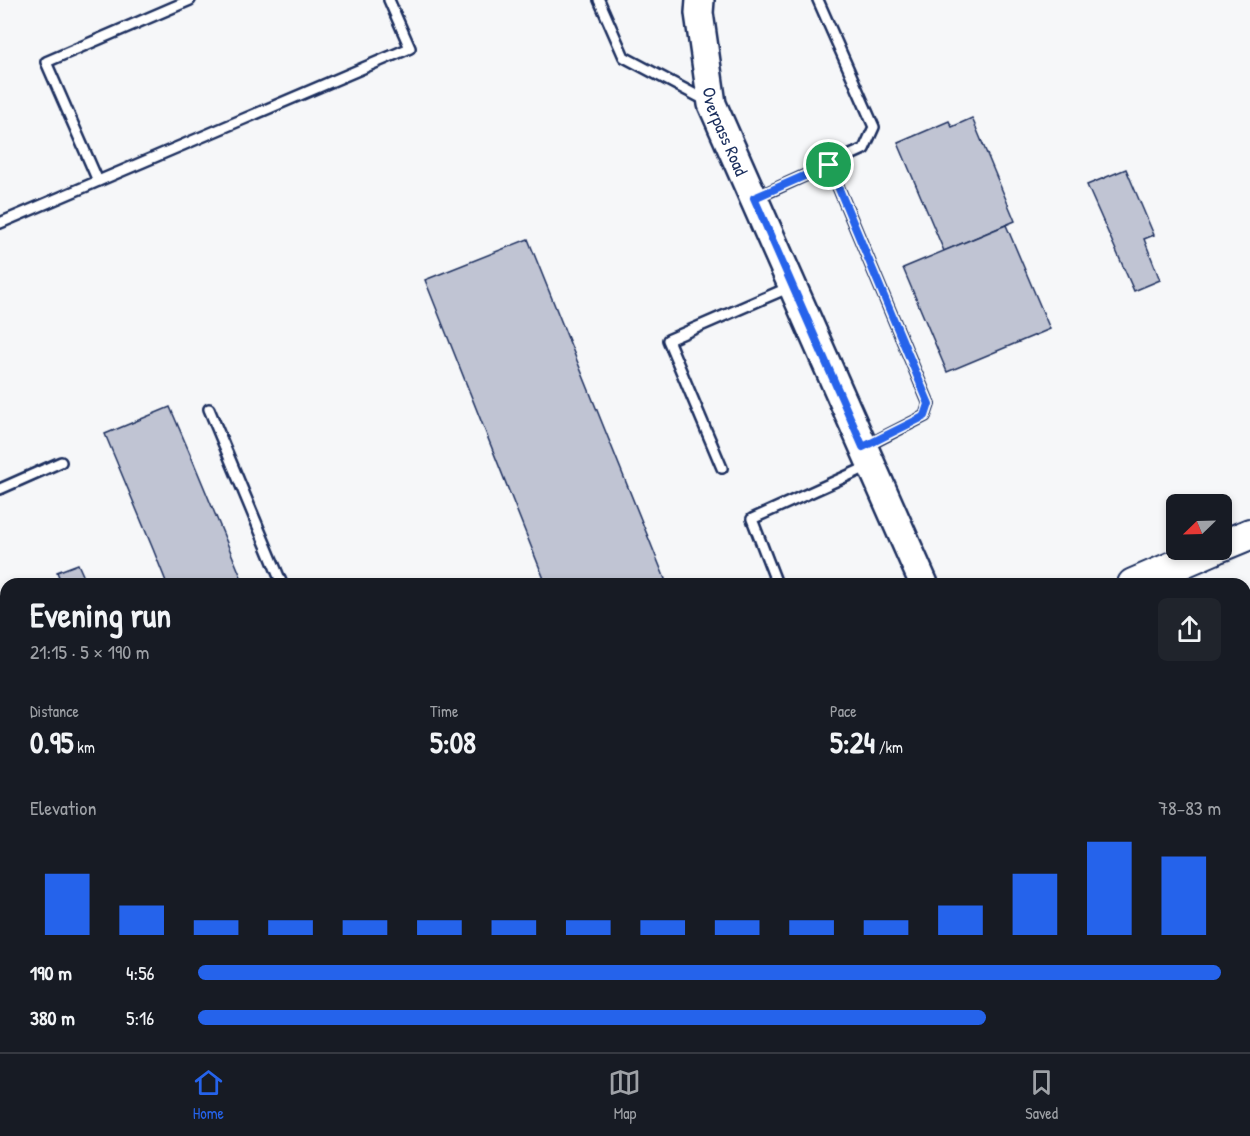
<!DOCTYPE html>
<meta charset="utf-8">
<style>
body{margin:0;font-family:"Patrick Hand",sans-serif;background:#20242c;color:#f1f3f6;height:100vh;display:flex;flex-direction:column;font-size:22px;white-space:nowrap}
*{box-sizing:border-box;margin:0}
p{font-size:20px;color:#9ea1a6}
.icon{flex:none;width:33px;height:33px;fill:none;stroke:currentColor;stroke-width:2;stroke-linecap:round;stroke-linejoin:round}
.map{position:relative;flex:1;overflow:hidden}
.panel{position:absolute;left:0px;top:578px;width:1251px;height:476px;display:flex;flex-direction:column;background:#171b24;border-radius:18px 18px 0 0;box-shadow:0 3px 9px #0003}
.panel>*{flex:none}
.needle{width:39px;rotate:247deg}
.tools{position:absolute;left:1166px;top:494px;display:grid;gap:12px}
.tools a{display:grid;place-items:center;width:66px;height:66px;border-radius:9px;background:#171b24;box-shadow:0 3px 9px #0003;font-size:30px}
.pin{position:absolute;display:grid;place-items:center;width:51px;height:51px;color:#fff;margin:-26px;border:3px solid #fff;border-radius:50%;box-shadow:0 2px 6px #0007}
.round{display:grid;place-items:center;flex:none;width:63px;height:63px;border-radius:9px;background:#20242c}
.overview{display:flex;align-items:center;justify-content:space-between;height:102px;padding:0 30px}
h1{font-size:33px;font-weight:800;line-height:45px}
.metrics{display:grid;grid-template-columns:repeat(3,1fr);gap:9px;height:102px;padding:6px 30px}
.metrics div{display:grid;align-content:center}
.metrics b{font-size:30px;font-weight:800}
.metrics small{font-size:16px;font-weight:400}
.metrics p{font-size:16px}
.chart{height:168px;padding:12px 30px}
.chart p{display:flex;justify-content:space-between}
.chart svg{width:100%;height:108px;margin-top:6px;stroke:#2563eb;stroke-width:6}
ul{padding:0 30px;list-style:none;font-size:20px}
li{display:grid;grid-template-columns:96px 72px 1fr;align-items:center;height:45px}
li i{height:15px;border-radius:8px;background:#2563eb}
.tabs{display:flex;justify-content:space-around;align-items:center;height:84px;border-top:2px solid #363941;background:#171b24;font-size:16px;color:#9ea1a6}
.tabs a{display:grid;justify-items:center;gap:3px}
.tabs .current{color:#2563eb}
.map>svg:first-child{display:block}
.building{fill:#c0c4d3;stroke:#1b2f5e;stroke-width:1.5}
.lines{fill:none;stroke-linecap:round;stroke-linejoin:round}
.lane-casing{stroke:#1b2f5e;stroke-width:14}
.secondary-casing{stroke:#1b2f5e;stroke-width:32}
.primary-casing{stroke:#1b2f5e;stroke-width:34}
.lane{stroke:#fff;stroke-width:9}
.secondary{stroke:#fff;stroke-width:27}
.primary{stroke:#fff;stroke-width:30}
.route-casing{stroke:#fff;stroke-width:12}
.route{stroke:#2563eb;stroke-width:8}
.labels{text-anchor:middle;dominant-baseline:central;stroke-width:6;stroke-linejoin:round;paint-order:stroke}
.street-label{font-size:18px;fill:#1b2f5e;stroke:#fff}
</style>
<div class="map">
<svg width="1250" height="1052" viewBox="0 0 1250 1052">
<rect width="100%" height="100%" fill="#f6f7f9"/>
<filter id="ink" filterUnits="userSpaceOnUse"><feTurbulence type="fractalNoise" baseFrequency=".0167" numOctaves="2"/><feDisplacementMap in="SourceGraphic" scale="12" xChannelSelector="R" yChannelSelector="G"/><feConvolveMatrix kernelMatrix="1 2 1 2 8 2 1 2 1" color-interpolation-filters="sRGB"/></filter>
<g filter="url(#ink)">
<!-- building -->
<g class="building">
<path d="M 972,118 L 1015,221 L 944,251 L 898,143 L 949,121 L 952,127 Z"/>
<path d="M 1126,169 L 1154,235 L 1144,239 L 1160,280 L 1134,291 L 1087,185 Z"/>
<path d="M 1006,225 L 1050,329 L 947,372 L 903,268 Z"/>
<path d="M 528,239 L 667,584 L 546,584 L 425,280 Z"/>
<path d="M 170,407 L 191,456 L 244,584 L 167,584 L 153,549 L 105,434 Z"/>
<path d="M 78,564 L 87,584 L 62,584 L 57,572 Z"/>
<path d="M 6,618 L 6,839 L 1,841 L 0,620 Z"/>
<path d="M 1250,776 L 1250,1000 L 1245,1002 L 1245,778 Z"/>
<path d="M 595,1047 L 722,1047 L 734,1052 L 593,1052 Z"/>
<path d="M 955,1047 L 967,1047 L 969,1052 L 943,1052 Z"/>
</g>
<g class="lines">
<!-- lane casing -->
<g class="lane-casing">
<g id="lane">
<path d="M 599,0 L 624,57 L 707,101"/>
<path d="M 829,165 L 929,404 L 925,416 L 866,446"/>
<path d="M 98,181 L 46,62 L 190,0"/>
<path d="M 755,198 L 864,149 L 874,127 L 818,0"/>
<path d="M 0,223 L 410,48 L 389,0"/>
<path d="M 209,409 L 282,584"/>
<path d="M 722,468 L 668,340 L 790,287"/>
<path d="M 0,489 L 61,462"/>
<path d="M 777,584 L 752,519 L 869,466"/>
<path d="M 0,865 L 6,862"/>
<path d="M 1245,1039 L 1250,1040"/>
<path d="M 755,1047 L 757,1052"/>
<path d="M 1015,1047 L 1018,1052"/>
<path d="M 506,1052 L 517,1047"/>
<path d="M 1058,1052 L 1070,1047"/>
<path d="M 1161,1052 L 1171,1047"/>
</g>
</g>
<!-- secondary casing -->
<g class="secondary-casing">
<g id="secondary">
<path id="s1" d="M 700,0 L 699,13 L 712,104 L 924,584"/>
<path d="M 1122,1047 L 1124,1052"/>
</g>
</g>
<!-- primary casing -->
<g class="primary-casing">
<g id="primary">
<path d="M 1221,546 L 1250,534"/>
<path d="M 1133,584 L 1214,549"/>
<path d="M 1245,613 L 1250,611"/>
<path d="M 31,1052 L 43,1047"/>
<path d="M 215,1052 L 226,1047"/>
</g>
</g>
<!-- lane -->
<use href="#lane" class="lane"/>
<!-- secondary -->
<use href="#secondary" class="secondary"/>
<!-- primary -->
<use href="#primary" class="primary"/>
</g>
</g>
<g class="lines" filter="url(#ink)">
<!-- route casing -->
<g class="route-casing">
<path id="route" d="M 829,165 L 929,404 L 925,416 L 863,447 L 754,198 Z"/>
</g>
<!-- route -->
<use href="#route" class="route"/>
</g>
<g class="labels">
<!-- street labels -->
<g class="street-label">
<text stroke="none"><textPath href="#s1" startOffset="135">Overpass Road</textPath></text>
</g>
</g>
</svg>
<div class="tools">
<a><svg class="needle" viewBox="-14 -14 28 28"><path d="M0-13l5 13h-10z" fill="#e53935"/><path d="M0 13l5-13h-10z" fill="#9ea1a6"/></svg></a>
</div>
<div class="pin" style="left:829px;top:165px;background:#1e9e55"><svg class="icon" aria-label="arrive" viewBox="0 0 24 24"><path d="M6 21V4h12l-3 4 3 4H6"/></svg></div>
<section class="panel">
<div class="overview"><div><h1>Evening run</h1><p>21:15 · 5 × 190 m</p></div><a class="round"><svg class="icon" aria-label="share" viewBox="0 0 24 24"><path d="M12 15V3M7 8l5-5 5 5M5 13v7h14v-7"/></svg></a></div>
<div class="metrics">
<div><p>Distance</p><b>0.95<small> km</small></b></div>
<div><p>Time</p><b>5:08</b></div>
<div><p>Pace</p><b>5:24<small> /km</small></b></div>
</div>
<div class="chart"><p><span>Elevation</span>78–83 m</p>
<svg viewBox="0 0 160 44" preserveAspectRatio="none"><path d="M5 44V19M15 44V32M25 44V38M35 44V38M45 44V38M55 44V38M65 44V38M75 44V38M85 44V38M95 44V38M105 44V38M115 44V38M125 44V32M135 44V19M145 44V6M155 44V12"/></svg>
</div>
<ul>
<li><b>190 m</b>4:56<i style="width:100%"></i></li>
<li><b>380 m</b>5:16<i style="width:77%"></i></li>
</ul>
</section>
</div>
<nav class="tabs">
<a class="current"><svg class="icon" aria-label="home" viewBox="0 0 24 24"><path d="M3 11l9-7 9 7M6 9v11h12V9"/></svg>Home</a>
<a><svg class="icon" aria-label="map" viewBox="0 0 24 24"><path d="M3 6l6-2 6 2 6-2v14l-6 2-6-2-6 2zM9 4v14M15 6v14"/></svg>Map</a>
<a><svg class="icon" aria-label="saved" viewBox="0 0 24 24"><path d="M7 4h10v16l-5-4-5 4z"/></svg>Saved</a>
</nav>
